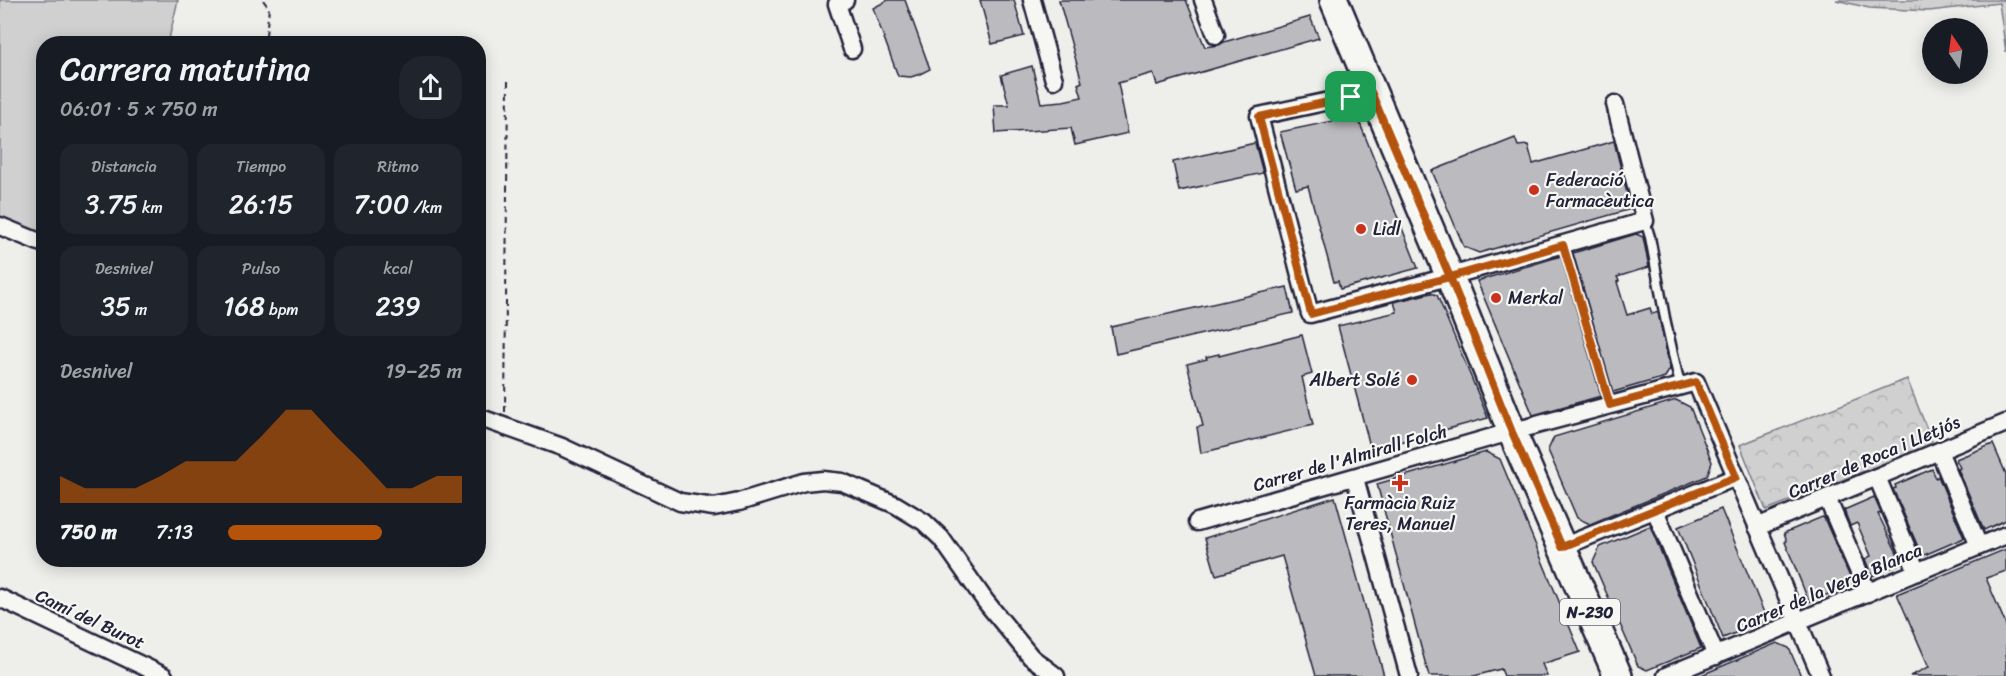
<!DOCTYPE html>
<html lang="es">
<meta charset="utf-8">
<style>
body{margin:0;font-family:Sriracha,sans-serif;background:#20242c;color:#f1f3f6;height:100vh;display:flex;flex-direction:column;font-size:22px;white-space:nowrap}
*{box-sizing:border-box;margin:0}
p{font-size:20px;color:#9ea1a6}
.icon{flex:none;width:33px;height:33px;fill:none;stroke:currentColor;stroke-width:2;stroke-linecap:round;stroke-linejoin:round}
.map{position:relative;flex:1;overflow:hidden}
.details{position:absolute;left:36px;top:36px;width:450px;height:531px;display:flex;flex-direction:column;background:#171b24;border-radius:24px;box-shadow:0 3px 15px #0003}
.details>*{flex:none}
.needle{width:39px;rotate:347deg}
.buttons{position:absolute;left:1922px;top:18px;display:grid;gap:12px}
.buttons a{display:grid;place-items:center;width:66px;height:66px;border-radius:50%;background:#171b24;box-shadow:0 3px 15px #0003;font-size:30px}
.pin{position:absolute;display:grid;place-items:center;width:51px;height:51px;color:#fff;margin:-26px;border-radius:12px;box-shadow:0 3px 9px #0006}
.round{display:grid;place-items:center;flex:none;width:63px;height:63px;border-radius:24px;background:#20242c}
.head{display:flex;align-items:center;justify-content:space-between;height:102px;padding:0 24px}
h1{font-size:33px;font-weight:600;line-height:45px}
.figures{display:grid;grid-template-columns:repeat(3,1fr);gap:9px;height:102px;padding:6px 24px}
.figures div{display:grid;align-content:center;border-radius:15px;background:#20242c;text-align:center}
.figures b{font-size:26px;font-weight:600}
.figures small{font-size:16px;font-weight:400}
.figures p{font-size:16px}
.chart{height:168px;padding:12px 24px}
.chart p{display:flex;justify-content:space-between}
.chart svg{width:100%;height:108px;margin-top:6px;fill:#b45309;opacity:.7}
ul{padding:0 24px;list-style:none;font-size:20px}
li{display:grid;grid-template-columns:96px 72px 1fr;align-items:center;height:45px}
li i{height:15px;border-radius:8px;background:#b45309}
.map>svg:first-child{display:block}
.grass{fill:url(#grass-tufts);stroke:#797986;stroke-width:1.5}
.park{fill:url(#park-crowns);stroke:#797986;stroke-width:1.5}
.pitch{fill:#d0d0d1;stroke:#797986;stroke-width:1.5}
.building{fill:#bbbbbf;stroke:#22223b;stroke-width:1.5}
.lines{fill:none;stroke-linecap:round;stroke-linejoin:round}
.service-casing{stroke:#22223b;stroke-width:13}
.minor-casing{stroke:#22223b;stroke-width:21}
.primary-casing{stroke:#22223b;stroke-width:32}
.path{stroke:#22223b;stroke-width:2;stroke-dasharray:6 4.5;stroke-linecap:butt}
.service{stroke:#f6f6f2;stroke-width:8}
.minor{stroke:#f6f6f2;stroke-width:16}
.primary{stroke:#f6f6f2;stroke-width:27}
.route-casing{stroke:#fff;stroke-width:12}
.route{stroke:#b45309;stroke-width:8}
.poi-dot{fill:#c8321e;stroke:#f6f6f2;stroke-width:2}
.labels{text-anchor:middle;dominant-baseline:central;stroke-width:4.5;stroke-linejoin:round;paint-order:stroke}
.shield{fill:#f6f6f2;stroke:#626272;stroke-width:1.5}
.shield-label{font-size:16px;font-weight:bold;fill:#22223b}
.poi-label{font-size:18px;fill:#22223b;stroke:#f6f6f2;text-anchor:start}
.street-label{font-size:18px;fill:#22223b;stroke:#f6f6f2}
</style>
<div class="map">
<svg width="2006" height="676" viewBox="0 0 2006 676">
<defs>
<pattern id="grass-tufts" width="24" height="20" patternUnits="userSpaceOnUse" patternTransform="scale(1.5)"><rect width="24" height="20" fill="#d0d0d1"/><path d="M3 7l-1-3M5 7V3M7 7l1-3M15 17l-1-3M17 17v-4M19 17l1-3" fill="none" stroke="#b2b2b4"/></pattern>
<pattern id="park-crowns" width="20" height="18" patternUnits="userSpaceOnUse" patternTransform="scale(1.5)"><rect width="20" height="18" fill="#d0d0d1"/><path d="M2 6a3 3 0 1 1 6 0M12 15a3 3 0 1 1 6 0" fill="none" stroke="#b2b2b4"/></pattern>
</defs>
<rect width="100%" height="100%" fill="#eeeeeb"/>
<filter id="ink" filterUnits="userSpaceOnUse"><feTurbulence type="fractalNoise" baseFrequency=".0167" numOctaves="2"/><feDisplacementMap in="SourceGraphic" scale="12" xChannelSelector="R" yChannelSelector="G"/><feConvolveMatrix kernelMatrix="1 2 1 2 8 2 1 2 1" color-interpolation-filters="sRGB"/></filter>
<g filter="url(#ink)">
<!-- grass -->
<path class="grass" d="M 1836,0 L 2006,0 L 2006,52 L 1999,3 L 1929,11 L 1869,8 Z"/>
<!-- park -->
<path class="park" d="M 1907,379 L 1933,444 L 1766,510 L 1740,445 Z"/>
<!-- pitch -->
<path class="pitch" d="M 0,0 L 178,0 L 168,43 L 44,44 L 43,239 L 0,217 Z"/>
<!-- building -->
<g class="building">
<path d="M 888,0 L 905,0 L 930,69 L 920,74 L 911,77 L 898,76 L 873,8 Z"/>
<path d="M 980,0 L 1014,0 L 1024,36 L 992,44 Z"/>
<path d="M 1059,0 L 1186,0 L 1205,47 L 1219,45 L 1224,42 L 1310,17 L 1319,38 L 1157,85 L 1153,73 L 1118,83 L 1128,133 L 1075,145 L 1071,128 L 996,133 L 994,105 L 1009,105 L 1001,75 L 1032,66 L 1041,103 L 1063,101 L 1082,97 L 1078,84 L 1082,82 Z"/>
<path d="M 1357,116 L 1418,268 L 1340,289 L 1338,281 L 1334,282 L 1308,186 L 1296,189 L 1280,132 Z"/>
<path d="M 1515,138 L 1518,146 L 1528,145 L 1533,164 L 1614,141 L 1631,209 L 1479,253 L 1464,247 L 1432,171 Z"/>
<path d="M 1255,143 L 1263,173 L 1179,191 L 1173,162 Z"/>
<path d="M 1636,234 L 1643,237 L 1649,267 L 1617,277 L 1619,281 L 1617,282 L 1627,315 L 1650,308 L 1652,314 L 1658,312 L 1670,369 L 1665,377 L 1613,392 L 1573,253 Z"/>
<path d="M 1561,256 L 1601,396 L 1533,415 L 1477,281 Z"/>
<path d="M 1287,287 L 1293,313 L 1116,354 L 1111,327 Z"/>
<path d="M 1431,293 L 1437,295 L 1488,418 L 1371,450 L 1338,326 L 1397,312 L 1394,302 Z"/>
<path d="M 1302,335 L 1312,374 L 1302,377 L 1313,425 L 1201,453 L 1197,427 L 1203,426 L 1187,364 L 1207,359 L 1206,357 L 1219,354 L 1219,356 Z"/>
<path d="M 1676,400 L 1690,407 L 1712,462 L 1707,476 L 1590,524 L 1577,518 L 1548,450 L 1554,437 Z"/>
<path d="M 1993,444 L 2006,474 L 2006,520 L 1984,530 L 1958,469 L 1960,468 L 1956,459 Z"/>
<path d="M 1486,452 L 1500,459 L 1580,652 L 1542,664 L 1547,676 L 1504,676 L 1501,669 L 1474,676 L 1429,676 L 1425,662 L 1377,484 Z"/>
<path d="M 1932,469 L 1936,478 L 1938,476 L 1964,538 L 1922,556 L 1893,489 L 1896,488 L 1895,485 Z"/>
<path d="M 1335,497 L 1352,558 L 1384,676 L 1316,676 L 1282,556 L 1216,575 L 1205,538 Z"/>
<path d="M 1874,497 L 1881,513 L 1878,514 L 1902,563 L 1872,576 L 1865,559 L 1871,556 L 1857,523 L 1850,526 L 1844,510 Z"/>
<path d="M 1721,509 L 1767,620 L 1723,638 L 1678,527 Z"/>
<path d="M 1822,517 L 1824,518 L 1853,584 L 1809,602 L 1785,542 L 1787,541 L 1784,533 Z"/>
<path d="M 1650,526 L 1701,648 L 1647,670 L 1638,666 L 1593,562 L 1600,547 Z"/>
<path d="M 2006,549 L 2006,571 L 1986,578 L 2006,625 L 2006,676 L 1910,676 L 1929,667 L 1897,594 Z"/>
<path d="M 1777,643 L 1789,648 L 1801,676 L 1699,676 Z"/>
</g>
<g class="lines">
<!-- service casing -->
<g class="service-casing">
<g id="service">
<path d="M 1645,221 L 1650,237 L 1665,318 L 1680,385"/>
<path d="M 1564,245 L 1610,405"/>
</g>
</g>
<!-- minor casing -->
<g class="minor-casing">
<g id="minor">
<path d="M 845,0 L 837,4 L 852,49"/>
<path d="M 1032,0 L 1054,80"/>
<path d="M 1203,0 L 1216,35"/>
<path d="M 1371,92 L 1259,116 L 1310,314 L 1422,284 L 1645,221 L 1615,104"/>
<path d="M 0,226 L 44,244"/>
<path d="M 478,417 L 562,447 L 680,502 L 714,507 L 739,502 L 804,482 L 823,480 L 842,482 L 896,505 L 924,522 L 941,538 L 986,602 L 1031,657 L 1056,676"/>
<path d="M 1939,451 L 1979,546"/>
<path d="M 1877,477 L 1917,572"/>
<path d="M 1355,478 L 1409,676"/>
<path d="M 1827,498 L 1868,593"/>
<path d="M 1655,510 L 1716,656"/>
<path d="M 1197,522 L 1503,434 L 1696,382 L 1821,676"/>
<path d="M 1757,527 L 2006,423"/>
<path d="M 1562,547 L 1736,477"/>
<path d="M 0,598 L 164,676"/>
<path d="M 1666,676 L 2006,535"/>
</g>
</g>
<!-- primary casing -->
<g class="primary-casing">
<path id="primary" d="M 1334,0 L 1450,277 L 1512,432 L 1618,676"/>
</g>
<!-- path -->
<g class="path">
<path d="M 263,0 L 269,8 L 265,44"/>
<path d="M 505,412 L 508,81"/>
</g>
<!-- service -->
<use href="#service" class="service"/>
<!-- minor -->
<use href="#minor" class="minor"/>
<!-- primary -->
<use href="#primary" class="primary"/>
</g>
</g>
<g class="lines" filter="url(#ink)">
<!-- route casing -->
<g class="route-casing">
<path id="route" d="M 1351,97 L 1259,117 L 1311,314 L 1450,277 L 1512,432 L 1562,547 L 1736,477 L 1696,382 L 1610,405 L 1563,245 L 1450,277 L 1371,92 L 1351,97"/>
</g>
<!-- route -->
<use href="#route" class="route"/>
</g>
<!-- markers -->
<g class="poi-dot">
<circle cx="1534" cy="190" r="6"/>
<circle cx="1361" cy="229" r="6"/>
<circle cx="1496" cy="298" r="6"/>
<circle cx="1412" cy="380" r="6"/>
<path d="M1397 474h6v6h6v6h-6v6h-6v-6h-6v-6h6z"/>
</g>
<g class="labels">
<!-- shield labels -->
<rect class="shield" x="1560" y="599" width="60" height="26" rx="4.5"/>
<g class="shield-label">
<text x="1590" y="612">N-230</text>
</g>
<!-- poi labels -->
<g class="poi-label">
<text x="1546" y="180">Federació<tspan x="1546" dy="21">Farmacèutica</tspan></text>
<text x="1373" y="229">Lidl</text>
<text x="1508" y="298">Merkal</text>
<text x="1400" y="380" text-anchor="end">Albert Solé</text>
<text x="1400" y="503" text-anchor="middle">Farmàcia Ruiz<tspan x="1400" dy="21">Teres, Manuel</tspan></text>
</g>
<!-- street labels -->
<g class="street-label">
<text transform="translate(1874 457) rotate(-23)">Carrer de Roca i Lletjós</text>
<text transform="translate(1350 458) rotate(-16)">Carrer de l'Almirall Folch</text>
<text transform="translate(1829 588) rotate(-23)">Carrer de la Verge Blanca</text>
<text transform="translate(90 619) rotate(25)">Camí del Burot</text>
</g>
</g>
</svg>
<div class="buttons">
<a><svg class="needle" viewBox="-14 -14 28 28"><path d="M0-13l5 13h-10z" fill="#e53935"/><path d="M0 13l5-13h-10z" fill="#9ea1a6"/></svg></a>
</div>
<div class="pin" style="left:1351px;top:97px;background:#1e9e55"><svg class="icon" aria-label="arrive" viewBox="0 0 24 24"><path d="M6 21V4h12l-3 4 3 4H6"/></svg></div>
<section class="details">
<div class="head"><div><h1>Carrera matutina</h1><p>06:01 · 5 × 750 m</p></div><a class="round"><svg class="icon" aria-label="share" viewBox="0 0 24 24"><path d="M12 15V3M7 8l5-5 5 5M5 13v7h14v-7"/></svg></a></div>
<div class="figures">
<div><p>Distancia</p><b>3.75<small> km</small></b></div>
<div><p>Tiempo</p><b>26:15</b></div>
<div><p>Ritmo</p><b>7:00<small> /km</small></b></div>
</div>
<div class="figures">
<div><p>Desnivel</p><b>35<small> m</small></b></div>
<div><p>Pulso</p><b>168<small> bpm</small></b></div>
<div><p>kcal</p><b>239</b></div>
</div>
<div class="chart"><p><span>Desnivel</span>19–25 m</p>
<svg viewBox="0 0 160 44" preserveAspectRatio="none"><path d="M0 44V33L10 38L20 38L30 38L40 33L50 27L60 27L70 27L80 17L90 6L100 6L110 17L120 27L130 38L140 38L150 33L160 33V44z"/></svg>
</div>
<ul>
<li><b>750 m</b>7:13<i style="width:66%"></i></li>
</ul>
</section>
</div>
